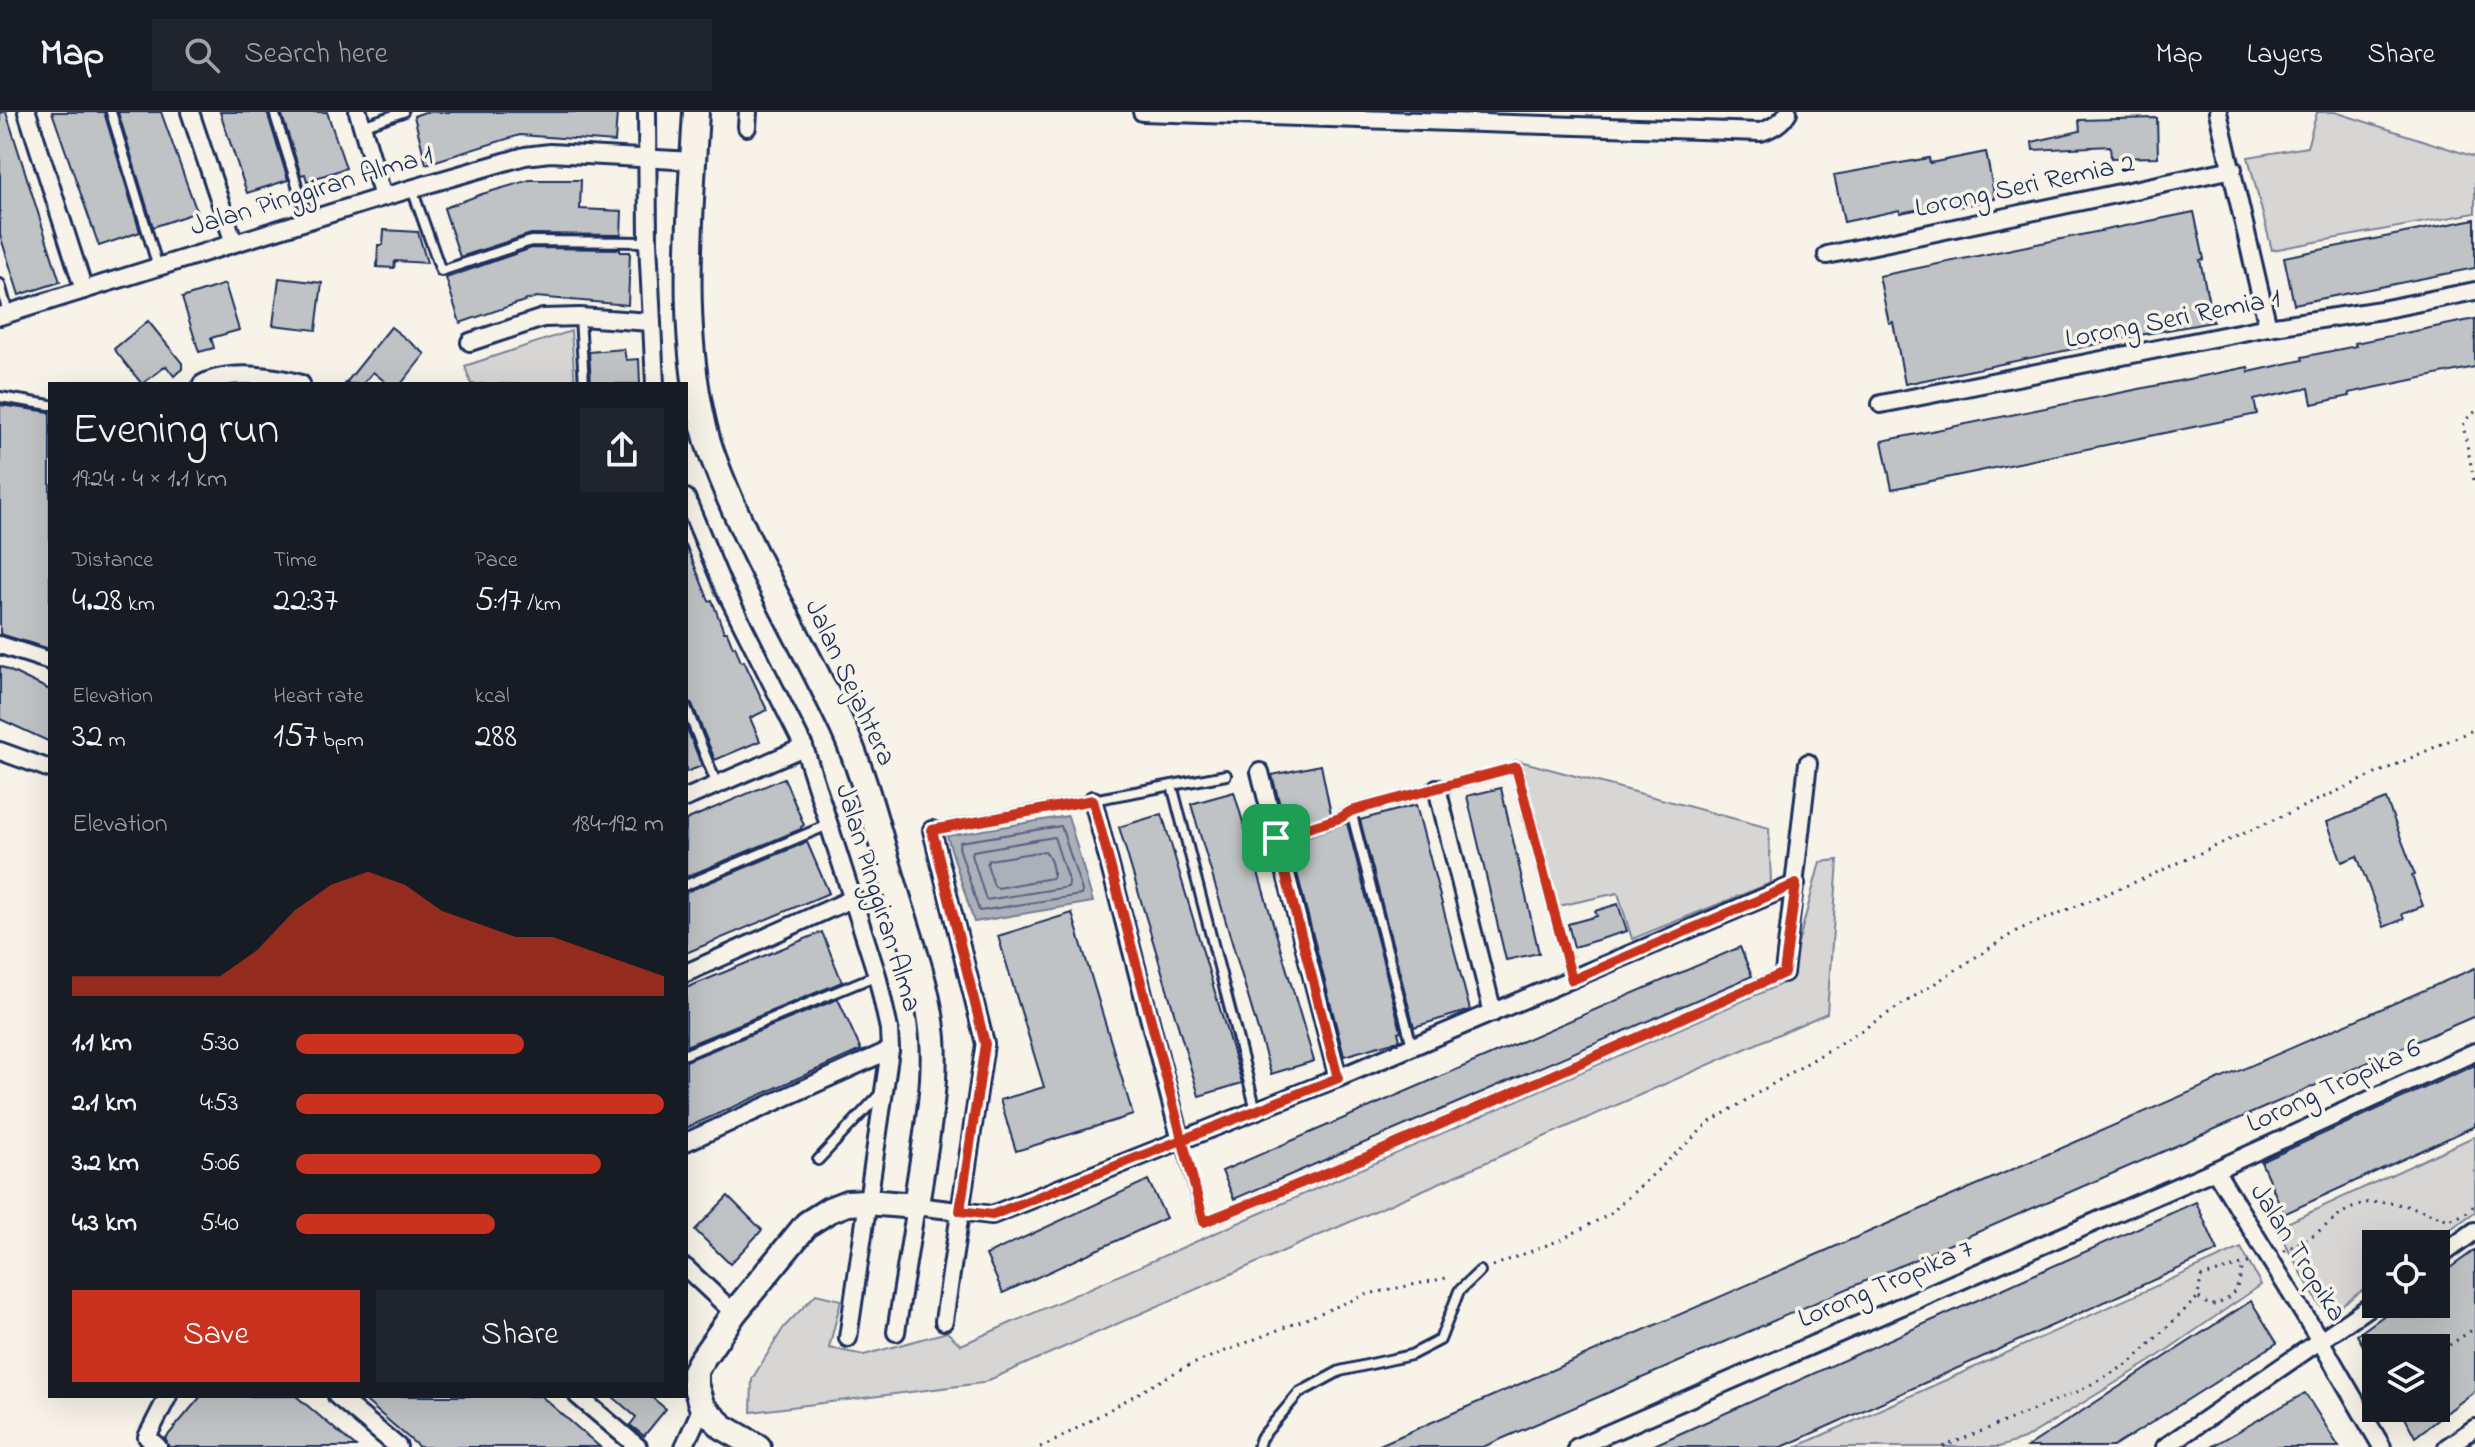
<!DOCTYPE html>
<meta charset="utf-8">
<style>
body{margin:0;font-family:"Indie Flower",sans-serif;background:#20242c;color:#f1f3f6;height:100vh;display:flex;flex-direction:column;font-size:30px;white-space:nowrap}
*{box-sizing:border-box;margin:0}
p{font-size:26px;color:#9ea1a6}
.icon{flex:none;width:44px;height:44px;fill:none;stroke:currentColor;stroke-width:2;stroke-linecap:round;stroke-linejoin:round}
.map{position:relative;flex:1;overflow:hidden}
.side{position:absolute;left:48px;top:270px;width:640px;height:1016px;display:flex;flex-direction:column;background:#171b24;border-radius:0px;box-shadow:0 8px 32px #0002}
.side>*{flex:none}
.tools{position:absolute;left:2362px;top:1118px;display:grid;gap:16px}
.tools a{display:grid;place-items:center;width:88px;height:88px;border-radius:0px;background:#171b24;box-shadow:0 8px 32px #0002;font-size:40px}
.pin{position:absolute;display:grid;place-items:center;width:68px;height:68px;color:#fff;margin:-34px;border-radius:16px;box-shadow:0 4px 12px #0006}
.round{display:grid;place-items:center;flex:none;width:84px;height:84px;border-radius:0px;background:#20242c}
.head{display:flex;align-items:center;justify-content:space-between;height:136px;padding:0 24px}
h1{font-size:44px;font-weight:600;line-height:60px}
.figures{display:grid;grid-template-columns:repeat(3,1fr);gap:12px;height:136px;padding:8px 24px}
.figures div{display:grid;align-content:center}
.figures b{font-size:34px;font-weight:600}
.figures small{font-size:22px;font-weight:400}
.figures p{font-size:22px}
.chart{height:224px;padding:16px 24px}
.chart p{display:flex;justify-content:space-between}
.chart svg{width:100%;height:144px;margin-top:8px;fill:#c8321e;opacity:.7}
.primary-button{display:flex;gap:16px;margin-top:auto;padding:16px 24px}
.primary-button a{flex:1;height:92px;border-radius:0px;background:#c8321e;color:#fff;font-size:32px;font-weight:600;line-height:92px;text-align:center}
.primary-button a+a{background:#20242c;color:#f1f3f6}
ul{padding:0 24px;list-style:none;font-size:26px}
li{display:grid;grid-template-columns:128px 96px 1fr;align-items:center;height:60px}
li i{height:20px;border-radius:10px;background:#c8321e}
header{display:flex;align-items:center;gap:48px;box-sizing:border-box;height:112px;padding:0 40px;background:#171b24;border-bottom:2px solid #363941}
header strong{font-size:38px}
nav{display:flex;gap:44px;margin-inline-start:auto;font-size:28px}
.search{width:560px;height:72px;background:#20242c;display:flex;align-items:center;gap:20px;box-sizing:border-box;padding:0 28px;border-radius:0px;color:#9ea1a6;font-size:30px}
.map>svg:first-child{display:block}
.green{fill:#d7d6d4;stroke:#798299;stroke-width:2}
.water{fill:#acb0b9;stroke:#727c95;stroke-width:2}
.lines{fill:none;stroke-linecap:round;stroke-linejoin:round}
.shore{stroke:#556382;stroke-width:2}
.building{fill:#c0c3c5;stroke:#1b2f5e;stroke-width:2}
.lane-casing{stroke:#1b2f5e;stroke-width:14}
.street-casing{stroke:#1b2f5e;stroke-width:22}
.secondary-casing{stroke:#1b2f5e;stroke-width:30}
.path{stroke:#1b2f5e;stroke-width:3;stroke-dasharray:2 6;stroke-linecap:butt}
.lane{stroke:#f7f3e8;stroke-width:8}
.street{stroke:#f7f3e8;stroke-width:16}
.secondary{stroke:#f7f3e8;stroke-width:24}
.route-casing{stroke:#fff;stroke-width:16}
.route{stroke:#c8321e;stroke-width:10}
.labels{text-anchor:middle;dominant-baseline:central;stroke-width:7;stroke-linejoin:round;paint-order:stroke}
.street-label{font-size:28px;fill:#1b2f5e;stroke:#f7f3e8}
</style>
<header>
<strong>Map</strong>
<div class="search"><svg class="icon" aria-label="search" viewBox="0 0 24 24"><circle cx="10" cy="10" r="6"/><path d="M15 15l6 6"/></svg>Search here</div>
<nav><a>Map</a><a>Layers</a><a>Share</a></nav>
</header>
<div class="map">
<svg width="2475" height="1335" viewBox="0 0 2475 1335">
<rect width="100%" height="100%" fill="#f7f3e8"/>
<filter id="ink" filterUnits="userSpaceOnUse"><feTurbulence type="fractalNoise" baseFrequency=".0125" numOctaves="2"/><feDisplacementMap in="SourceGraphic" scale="16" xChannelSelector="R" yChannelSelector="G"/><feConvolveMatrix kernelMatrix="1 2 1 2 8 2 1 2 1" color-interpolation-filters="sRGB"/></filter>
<g filter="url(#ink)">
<!-- green -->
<g class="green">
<path d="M 2317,0 L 2335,0 L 2475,45 L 2475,101 L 2272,138 L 2248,45 L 2307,35 Z"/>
<path d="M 571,219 L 575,272 L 471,272 L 465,254 Z"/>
<path d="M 1516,648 L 1769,716 L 1771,771 L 1632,827 L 1618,781 L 1554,795 Z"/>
<path d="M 1838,748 L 1827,901 L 982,1271 L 751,1300 L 752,1267 L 784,1215 L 816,1182 L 841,1188 L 829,1236 L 864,1243 L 947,1220 L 961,1233 L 1788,869 L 1820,750 Z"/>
<path d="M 2475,1024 L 2475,1100 L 2429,1132 L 2376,1132 L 2376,1169 L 2336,1197 L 2320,1194 L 2276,1116 Z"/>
<path d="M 2241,1136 L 2261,1173 L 2151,1249 L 2024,1327 L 1999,1335 L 1796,1335 Z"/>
</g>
<!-- water -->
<path class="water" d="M 1068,704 L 1093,790 L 974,810 L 947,724 Z"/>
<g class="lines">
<!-- shore -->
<g class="shore">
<path d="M 1061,714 L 1082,779 L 1081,783 L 979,799 L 959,735 L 960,730 Z"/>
<path d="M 1054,725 L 1069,771 L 1068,775 L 986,788 L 972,743 L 973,739 Z"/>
<path d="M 1045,739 C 1050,744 1055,760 1052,766 L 998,776 L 994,774 L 987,752 L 989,748 Z"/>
</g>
</g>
<!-- building -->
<g class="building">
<path d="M 0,0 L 6,0 L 60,170 L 19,183 L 0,123 Z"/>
<path d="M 52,0 L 104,0 L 140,120 L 99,134 Z"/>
<path d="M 118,0 L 161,0 L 197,100 L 153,115 Z"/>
<path d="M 220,0 L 267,0 L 288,68 L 247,81 Z"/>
<path d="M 281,0 L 327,0 L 346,56 L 307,69 L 305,62 L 301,63 Z"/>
<path d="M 425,0 L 617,0 L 615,30 L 520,23 L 426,52 L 414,4 Z"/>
<path d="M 2157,6 L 2158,45 L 2111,46 L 2110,34 L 2033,38 L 2032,30 L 2080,19 L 2079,8 Z"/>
<path d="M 1986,40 L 1995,87 L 1958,95 L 1956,90 L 1900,101 L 1900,98 L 1844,110 L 1834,63 L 1929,46 L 1930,51 Z"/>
<path d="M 530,68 L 581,68 L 580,97 L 622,99 L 621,123 L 531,122 L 460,145 L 444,96 L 482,82 Z"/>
<path d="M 2194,100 L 2204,147 L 2200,148 L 2213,210 L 2145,222 L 1905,272 L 1893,210 L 1889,211 L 1879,164 Z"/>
<path d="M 2475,107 L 2475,156 L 2294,192 L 2284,145 Z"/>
<path d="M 384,118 L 418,120 L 427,151 L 395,149 L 394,156 L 377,155 L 378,133 L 383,133 Z"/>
<path d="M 532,136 L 620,137 L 620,140 L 630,140 L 628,193 L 536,185 L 460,211 L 446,166 Z"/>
<path d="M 279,166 L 322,171 L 316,218 L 273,213 Z"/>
<path d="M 225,172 L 239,218 L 211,226 L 214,236 L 199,240 L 182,186 Z"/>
<path d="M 2475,207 L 2475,255 L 2349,281 L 2350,284 L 2312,292 L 2309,276 L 2254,288 L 2257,302 L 1892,377 L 1882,329 L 2248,255 L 2249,260 L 2303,248 L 2302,245 L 2356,234 L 2355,231 Z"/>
<path d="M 148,209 L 182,251 L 182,257 L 174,264 L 166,254 L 142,272 L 114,237 Z"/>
<path d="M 391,215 L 425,242 L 401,272 L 388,272 L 373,260 L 363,272 L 345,272 Z"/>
<path d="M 624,237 L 626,248 L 639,247 L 640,272 L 591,272 L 589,240 Z"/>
<path d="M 0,293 L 50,300 L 50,537 L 0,522 Z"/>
<path d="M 686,433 L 709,489 L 712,488 L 724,520 L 727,520 L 733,535 L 735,534 L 741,550 L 744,549 L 767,598 L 750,606 L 760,629 L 715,648 L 692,592 L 686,588 Z"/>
<path d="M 0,554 L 50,578 L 50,630 L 0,607 Z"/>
<path d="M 686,614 L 702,654 L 686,660 Z"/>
<path d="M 1321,653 L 1331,702 L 1286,716 L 1272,663 Z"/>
<path d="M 784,666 L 804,713 L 801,715 L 801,717 L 686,765 L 686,708 Z"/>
<path d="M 1501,676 L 1539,841 L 1506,848 L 1467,684 Z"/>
<path d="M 1234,680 L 1314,949 L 1271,962 L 1191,692 Z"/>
<path d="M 2386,687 L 2415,763 L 2412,764 L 2423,794 L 2402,802 L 2404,807 L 2384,815 L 2357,744 L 2342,750 L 2327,710 Z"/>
<path d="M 1416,693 L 1470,898 L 1414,915 L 1360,708 Z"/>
<path d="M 1162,702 L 1242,971 L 1199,984 L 1119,715 Z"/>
<path d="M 1347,711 L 1401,919 L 1398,920 L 1400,928 L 1344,944 L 1289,730 Z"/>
<path d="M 807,730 L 829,781 L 686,841 L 686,780 Z"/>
<path d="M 1618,792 L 1627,819 L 1574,835 L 1568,812 L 1597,804 L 1595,799 Z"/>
<path d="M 1072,801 L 1133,1003 L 1016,1039 L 1000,988 L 1044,975 L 998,824 Z"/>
<path d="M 822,820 L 842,870 L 686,934 L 686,876 Z"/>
<path d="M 1740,835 L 1752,864 L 1234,1087 L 1222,1059 Z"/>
<path d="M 2475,856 L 2475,904 L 1483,1335 L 1375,1335 Z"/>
<path d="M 838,887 L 861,938 L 686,1016 L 686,949 Z"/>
<path d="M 2475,953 L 2475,1014 L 2284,1102 L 2261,1050 Z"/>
<path d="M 1148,1068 L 1166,1106 L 1003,1181 L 986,1143 Z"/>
<path d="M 728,1084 L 762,1118 L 730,1152 L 695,1118 Z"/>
<path d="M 2196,1090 L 2218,1139 L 1782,1335 L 1650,1335 Z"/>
<path d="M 2475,1138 L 2475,1279 L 2415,1325 L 2400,1296 L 2436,1296 L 2436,1236 L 2376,1236 L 2376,1256 L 2357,1223 L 2400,1192 L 2436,1192 L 2436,1166 Z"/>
<path d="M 2251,1189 L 2277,1231 L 2113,1335 L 2027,1335 Z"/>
<path d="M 2305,1281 L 2339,1335 L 2211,1335 Z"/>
<path d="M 201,1284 L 296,1284 L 356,1335 L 169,1335 L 165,1327 Z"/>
<path d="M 360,1284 L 541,1284 L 600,1335 L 419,1335 Z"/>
<path d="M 612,1284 L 650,1284 L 666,1297 L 644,1324 L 630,1313 L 636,1305 Z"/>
</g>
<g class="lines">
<!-- lane casing -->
<g class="lane-casing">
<g id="lane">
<path d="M 111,0 L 158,155"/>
<path d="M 274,0 L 308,108"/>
<path d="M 362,14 L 403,0"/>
<path d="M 412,77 L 441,159 L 531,129 L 648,130"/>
<path d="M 0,172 L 8,201"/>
<path d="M 580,205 L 584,272"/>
<path d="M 0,285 L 50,293"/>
<path d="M 686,595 L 717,673"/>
<path d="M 1172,673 L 1256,998"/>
<path d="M 1351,699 L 1412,934"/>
<path d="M 932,718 L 1226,663"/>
<path d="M 1277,726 L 1340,706 L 1351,699 L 1516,655 L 1572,868"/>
<path d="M 686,773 L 828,713"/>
<path d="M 686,942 L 877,863"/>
<path d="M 1181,1029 L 1204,1110 L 1364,1046 L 1784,861"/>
<path d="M 818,1048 L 881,981"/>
<path d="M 1258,1335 L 1261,1326 L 1299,1281 L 1340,1259 L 1411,1243 L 1440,1228 L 1459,1179 L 1480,1159"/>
</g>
</g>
<!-- street casing -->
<g class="street-casing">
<g id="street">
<path d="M 27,0 L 84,178"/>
<path d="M 190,0 L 234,131"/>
<path d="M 358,0 L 383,85"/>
<path d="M 647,0 L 648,130 L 655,272"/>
<path d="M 1142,0 L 1761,20 C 1772,16 1782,11 1788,0"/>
<path d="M 2218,0 L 2268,215"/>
<path d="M 747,15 L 748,0"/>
<path d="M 1827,143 L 2233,57"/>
<path d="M 0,204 L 383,85 L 525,44 L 550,41 L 693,49"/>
<path d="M 470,230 L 543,206 L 580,205 L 650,210"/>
<path d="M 202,272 C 227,258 274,263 301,272"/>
<path d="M 1881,292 L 2268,215 L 2381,198 L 2475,179"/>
<path d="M 686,386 L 722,472 L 804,635 L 877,863 L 889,917 L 890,938 L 848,1226"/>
<path d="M 0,533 L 50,549"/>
<path d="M 0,639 L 50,657"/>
<path d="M 1260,660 L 1338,966"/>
<path d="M 1437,676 L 1493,901"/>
<path d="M 686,686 L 804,635"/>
<path d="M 1093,688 L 1181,1029"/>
<path d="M 932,718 L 985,932 L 944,1209"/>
<path d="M 686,861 L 854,786"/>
<path d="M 1784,861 L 1808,651"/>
<path d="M 686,1030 L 890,938"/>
<path d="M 2215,1058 L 2321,1230 L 2382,1335"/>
<path d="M 2436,1147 L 2475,1119"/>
<path d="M 686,1156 L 734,1201"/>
<path d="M 896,1220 L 916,1094 L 992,1103 L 1338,966 L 1796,772"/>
<path d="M 337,1284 L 398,1335"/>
<path d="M 578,1284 L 638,1335"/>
<path d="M 158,1335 L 147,1325 L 168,1284"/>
<path d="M 684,1335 L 702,1295"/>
<path d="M 1577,1335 L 2215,1058 L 2475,940"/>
<path d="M 2165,1335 L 2376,1190"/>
<path d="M 2447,1335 L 2475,1316"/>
</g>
</g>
<!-- secondary casing -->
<g class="secondary-casing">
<path id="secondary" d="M 696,0 C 690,108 678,225 708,330 C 718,363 733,394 747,425 C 777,489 812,550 842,614 C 866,666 879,725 896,780 C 910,828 929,877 933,926 C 937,979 923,1042 916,1094 L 867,1090 L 847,1091 L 829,1098 L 807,1112 L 734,1201 L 700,1250 L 695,1259 L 695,1272 L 702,1295 L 723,1315 L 758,1335"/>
</g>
<!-- path -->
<g class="path">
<path d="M 2475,300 L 2470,303 L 2463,313 L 2475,373"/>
<path d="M 2284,1139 L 2315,1122 L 2344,1100 L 2363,1091 L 2388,1090 L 2412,1095 L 2449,1108 L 2465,1102 L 2475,1092"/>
<path d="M 1493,1154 L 1560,1128 L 1610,1102 L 1710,1010 L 1862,918 L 2018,818 L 2145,766 L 2475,617"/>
<path d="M 2199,1186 L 2210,1194 C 2235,1188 2239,1175 2243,1152"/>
<path d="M 2436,1242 L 2475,1216"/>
<path d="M 1040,1335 L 1051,1331 L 1183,1256 L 1368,1182 L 1451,1165"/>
<path d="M 1943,1335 L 2077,1280 L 2130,1251 L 2198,1185 L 2201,1165 L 2251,1150"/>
</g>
<!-- lane -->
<use href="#lane" class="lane"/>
<!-- street -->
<use href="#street" class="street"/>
<!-- secondary -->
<use href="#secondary" class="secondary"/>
</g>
</g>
<g class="lines" filter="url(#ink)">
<!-- route casing -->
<g class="route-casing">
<path id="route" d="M 1276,726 L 1338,966 L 992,1103 L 960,1099 L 985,932 L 932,718 L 1093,688 L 1204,1110 L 1364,1046 L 1784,861 L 1796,772 L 1572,868 L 1516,655 L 1351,699 L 1340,706 L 1276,726"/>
</g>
<!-- route -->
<use href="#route" class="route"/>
</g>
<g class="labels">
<!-- street labels -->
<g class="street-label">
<text transform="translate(2025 75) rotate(-12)">Lorong Seri Remia 2</text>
<text transform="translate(312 80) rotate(-17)">Jalan Pinggiran Alma 1</text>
<text transform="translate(2173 208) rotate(-11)">Lorong Seri Remia 1</text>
<text transform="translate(849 571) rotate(65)">Jalan Sejahtera</text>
<text transform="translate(877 786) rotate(73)">Jalan Pinggiran Alma</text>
<text transform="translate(2334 975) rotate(-25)">Lorong Tropika 6</text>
<text transform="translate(2297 1141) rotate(58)">Jalan Tropika</text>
<text transform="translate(1886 1173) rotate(-23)">Lorong Tropika 7</text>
</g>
</g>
</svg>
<div class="tools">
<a><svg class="icon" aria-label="locate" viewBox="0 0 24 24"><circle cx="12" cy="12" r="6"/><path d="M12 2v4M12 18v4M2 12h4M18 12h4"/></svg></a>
<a><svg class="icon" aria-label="layers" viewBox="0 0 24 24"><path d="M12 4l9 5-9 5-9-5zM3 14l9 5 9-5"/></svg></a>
</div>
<div class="pin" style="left:1276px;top:726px;background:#1e9e55"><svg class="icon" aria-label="arrive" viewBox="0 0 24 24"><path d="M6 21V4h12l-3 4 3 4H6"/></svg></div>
<section class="side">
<div class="head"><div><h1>Evening run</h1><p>19:24 · 4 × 1.1 km</p></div><a class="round"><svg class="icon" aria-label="share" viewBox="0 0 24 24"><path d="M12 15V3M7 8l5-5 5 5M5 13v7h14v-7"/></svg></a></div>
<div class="figures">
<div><p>Distance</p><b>4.28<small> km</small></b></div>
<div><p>Time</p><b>22:37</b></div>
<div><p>Pace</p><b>5:17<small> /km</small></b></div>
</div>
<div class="figures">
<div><p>Elevation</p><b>32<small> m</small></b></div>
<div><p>Heart rate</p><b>157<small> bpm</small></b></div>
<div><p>kcal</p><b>288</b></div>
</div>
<div class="chart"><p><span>Elevation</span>184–192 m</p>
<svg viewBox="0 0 160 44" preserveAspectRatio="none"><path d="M0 44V38L10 38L20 38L30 38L40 38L50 30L60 18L70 10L80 6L90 10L100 18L110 22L120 26L130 26L140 30L150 34L160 38V44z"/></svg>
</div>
<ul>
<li><b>1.1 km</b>5:30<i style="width:62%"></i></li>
<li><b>2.1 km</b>4:53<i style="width:100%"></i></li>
<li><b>3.2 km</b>5:06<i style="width:83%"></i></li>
<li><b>4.3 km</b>5:40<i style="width:54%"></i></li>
</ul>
<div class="primary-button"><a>Save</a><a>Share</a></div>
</section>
</div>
